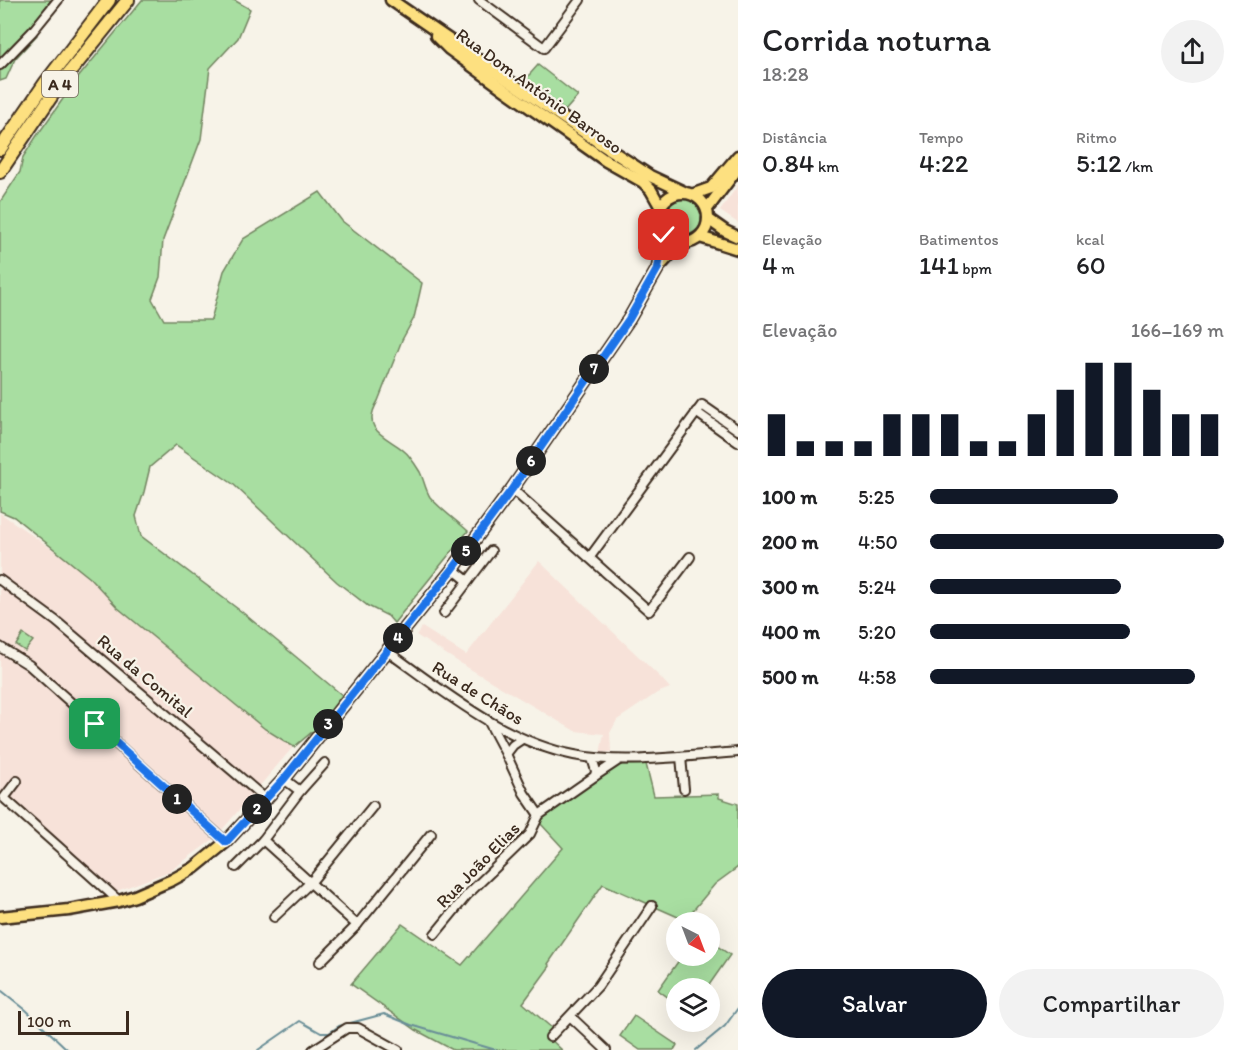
<!DOCTYPE html>
<html lang="pt">
<meta charset="utf-8">
<style>
body{margin:0;font-family:Itim,sans-serif;background:#f2f2f2;color:#202124;height:100vh;display:flex;flex-direction:column;font-size:22px;white-space:nowrap}
*{box-sizing:border-box;margin:0}
p{font-size:20px;color:#757577}
.icon{flex:none;width:33px;height:33px;fill:none;stroke:currentColor;stroke-width:2;stroke-linecap:round;stroke-linejoin:round}
.map{position:relative;flex:1;overflow:hidden}
.drawer{display:flex;flex-direction:column;background:#fff;width:510px}
.drawer>*{flex:none}
.needle{width:39px;rotate:138deg}
.buttons{position:absolute;left:666px;top:912px;display:grid;gap:12px}
.buttons a{display:grid;place-items:center;width:54px;height:54px;border-radius:50%;background:#fff;box-shadow:0 6px 24px #0002;font-size:30px}
.scale{position:absolute;left:18px;bottom:15px;width:111px;box-sizing:border-box;padding-left:6px;border:3px solid #3b2a1e;border-top:0;font-size:16px;line-height:21px;white-space:nowrap;color:#3b2a1e;-webkit-text-stroke:4px #f7f3e8;paint-order:stroke}
.pin{position:absolute;display:grid;place-items:center;width:51px;height:51px;color:#fff;margin:-26px;border-radius:12px;box-shadow:0 3px 9px #0006}
.km{position:absolute;width:30px;height:30px;margin:-15px;border-radius:50%;background:#222;color:#fff;font-size:16px;line-height:30px;text-align:center}
.round{display:grid;place-items:center;flex:none;width:63px;height:63px;border-radius:32px;background:#f2f2f2}
.summary{display:flex;align-items:center;justify-content:space-between;height:102px;padding:0 24px}
h1{font-size:33px;font-weight:600;line-height:45px}
.stats{display:grid;grid-template-columns:repeat(3,1fr);gap:9px;height:102px;padding:6px 24px}
.stats div{display:grid;align-content:center}
.stats b{font-size:26px;font-weight:600}
.stats small{font-size:16px;font-weight:400}
.stats p{font-size:16px}
.chart{height:168px;padding:12px 24px}
.chart p{display:flex;justify-content:space-between}
.chart svg{width:100%;height:108px;margin-top:6px;stroke:#111827;stroke-width:6}
.cta{display:flex;gap:12px;margin-top:auto;padding:12px 24px}
.cta a{flex:1;height:69px;border-radius:36px;background:#111827;color:#fff;font-size:24px;font-weight:600;line-height:69px;text-align:center}
.cta a+a{background:#f2f2f2;color:#202124}
ul{padding:0 24px;list-style:none;font-size:20px}
li{display:grid;grid-template-columns:96px 72px 1fr;align-items:center;height:45px}
li i{height:15px;border-radius:8px;background:#111827}
main{display:flex;flex:1;min-height:0}
.map>svg:first-child{display:block}
.built{fill:#f7e2d9}
.green{fill:#a8dea1;stroke:#728460;stroke-width:1.5}
.lines{fill:none;stroke-linecap:round;stroke-linejoin:round}
.stream{stroke:#698e97;stroke-width:2}
.minor-casing{stroke:#3b2a1e;stroke-width:12}
.major-casing{stroke:#3b2a1e;stroke-width:15}
.highway-casing{stroke:#3b2a1e;stroke-width:16}
.minor{stroke:#f7f3e8;stroke-width:8}
.major{stroke:#fde080;stroke-width:10}
.highway{stroke:#fde080;stroke-width:12}
.route-casing{stroke:#fff;stroke-width:12}
.route{stroke:#1a73e8;stroke-width:8}
.labels{text-anchor:middle;dominant-baseline:central;stroke-width:4.5;stroke-linejoin:round;paint-order:stroke}
.shield{fill:#f7f3e8;stroke:#73665b;stroke-width:1.5}
.shield-label{font-size:16px;font-weight:bold;fill:#3b2a1e}
.street-label{font-size:18px;fill:#3b2a1e;stroke:#f7f3e8}
</style>
<main>
<div class="map">
<svg width="738" height="1050" viewBox="0 0 738 1050">
<rect width="100%" height="100%" fill="#f7f3e8"/>
<filter id="ink" filterUnits="userSpaceOnUse"><feTurbulence type="fractalNoise" baseFrequency=".0167" numOctaves="2"/><feDisplacementMap in="SourceGraphic" scale="12" xChannelSelector="R" yChannelSelector="G"/><feConvolveMatrix kernelMatrix="1 2 1 2 8 2 1 2 1" color-interpolation-filters="sRGB"/></filter>
<g filter="url(#ink)">
<!-- built -->
<g class="built">
<path d="M 738,185 L 738,223 L 720,211 Z"/>
<path d="M 0,513 L 90,575 L 293,747 L 215,838 L 170,871 L 109,894 L 0,798 Z"/>
<path d="M 539,561 L 660,677 L 670,688 L 657,693 L 617,720 L 610,733 L 611,752 L 600,753 L 604,734 L 575,731 L 460,663 L 416,635 L 422,627 L 466,655 Z"/>
</g>
<!-- green -->
<g class="green">
<path d="M 0,0 L 51,0 L 28,32 L 37,35 L 15,59 L 6,79 L 0,81 Z"/>
<path d="M 142,0 L 234,0 L 250,9 L 238,38 L 210,68 L 201,139 L 163,240 L 160,277 L 152,299 L 164,320 L 211,320 L 224,271 L 243,239 L 320,192 L 342,221 L 422,283 L 414,318 L 402,340 L 378,401 C 357,435 396,438 409,456 C 413,461 417,467 420,472 C 424,480 425,489 430,497 C 441,510 456,520 468,531 L 394,623 L 388,616 L 368,606 L 337,582 L 233,484 L 176,445 L 150,467 L 144,492 L 136,516 L 141,536 L 242,612 L 342,695 L 319,726 L 294,747 L 265,729 L 118,608 L 90,578 L 14,517 L 0,511 L 0,202 L 20,172 L 23,157 L 36,137 L 77,79 Z"/>
<path d="M 538,65 L 578,96 L 564,112 L 521,84 Z"/>
<circle cx="684" cy="217" r="18"/>
<path d="M 23,634 L 33,641 L 25,651 L 16,645 Z"/>
<path d="M 646,764 L 654,796 L 719,794 L 719,798 L 738,804 L 738,867 L 715,884 L 685,920 L 603,884 L 548,964 L 550,966 L 523,1003 L 553,1029 L 547,1036 L 562,1050 L 453,1050 L 416,1030 L 351,984 L 402,924 L 462,965 L 563,848 L 540,823 L 544,817 L 618,765 Z"/>
<path d="M 710,941 L 730,955 L 707,988 L 676,988 L 676,1003 L 658,990 L 682,956 L 710,956 Z"/>
<path d="M 634,1016 L 677,1045 L 674,1050 L 640,1050 L 620,1036 Z"/>
</g>
<g class="lines">
<!-- stream -->
<g class="stream">
<path d="M 2,991 L 26,1010 L 68,1050"/>
<path d="M 258,1050 L 300,1021 L 321,1033 L 329,1033 L 339,1026 L 384,1014 L 411,1025 L 496,1050"/>
<path d="M 696,1050 L 725,1026 L 738,1008"/>
</g>
<!-- minor casing -->
<g class="minor-casing">
<g id="minor">
<path d="M 479,0 L 544,48 L 580,0"/>
<path d="M 0,65 L 32,32 L 58,0"/>
<path d="M 696,412 L 738,442"/>
<path d="M 512,489 L 649,611 L 690,557"/>
<path d="M 590,557 L 702,405 L 738,430"/>
<path d="M 453,569 L 468,581"/>
<path d="M 0,580 L 56,621 L 267,800"/>
<path d="M 444,613 L 491,551"/>
<path d="M 0,647 L 29,665 L 226,842"/>
<path d="M 387,651 C 443,691 505,742 574,755 C 624,765 686,756 738,752"/>
<path d="M 489,722 L 506,754 L 513,745 L 522,739"/>
<path d="M 506,754 L 524,793 L 539,815"/>
<path d="M 681,757 L 684,789"/>
<path d="M 592,758 L 596,771 L 595,776 L 619,760"/>
<path d="M 284,779 L 300,791 L 263,840 L 357,925 L 431,834"/>
<path d="M 17,781 L 4,798 L 119,901"/>
<path d="M 300,791 L 325,763"/>
<path d="M 539,815 L 595,776"/>
<path d="M 236,867 L 263,840"/>
<path d="M 274,917 L 311,882 L 373,806"/>
<path d="M 435,934 L 467,895 L 530,834 L 539,815"/>
<path d="M 320,962 L 357,925"/>
<path d="M 571,1017 L 606,1050"/>
<path d="M 550,1037 L 598,986 L 652,906"/>
<path d="M 313,1050 L 347,1028 L 358,1028 L 398,1050"/>
</g>
</g>
<!-- major casing -->
<g class="major-casing">
<g id="major">
<path d="M 391,0 L 598,142 L 650,176 L 684,192"/>
<path d="M 436,36 L 449,49 L 505,90 L 606,161 L 643,182 L 651,190 L 660,206"/>
<circle cx="683" cy="218" r="25"/>
<path d="M 694,194 L 711,188 L 738,156"/>
<path d="M 707,209 L 738,168"/>
<path d="M 708,219 L 725,231 L 738,237"/>
<path d="M 700,237 L 738,249"/>
<path d="M 658,267 L 664,235"/>
<path d="M 0,917 L 69,910 L 119,901 L 135,896 L 172,880 L 194,868 L 226,842 L 284,779 L 453,569 L 512,489 L 629,319 L 658,268 L 681,243"/>
</g>
</g>
<!-- highway casing -->
<g class="highway-casing">
<g id="highway">
<path d="M 0,149 L 46,82 L 109,0"/>
<path d="M 0,172 L 57,88 L 128,0"/>
</g>
</g>
<!-- minor -->
<use href="#minor" class="minor"/>
<!-- major -->
<use href="#major" class="major"/>
<!-- highway -->
<use href="#highway" class="highway"/>
</g>
</g>
<g class="lines" filter="url(#ink)">
<!-- route casing -->
<g class="route-casing">
<path id="route" d="M 95,724 L 226,842 L 284,779 L 453,569 L 512,489 L 629,319 L 658,268 L 664,235"/>
</g>
<!-- route -->
<use href="#route" class="route"/>
</g>
<g class="labels">
<!-- shield labels -->
<rect class="shield" x="42" y="71" width="36" height="26" rx="4.5"/>
<g class="shield-label">
<text x="60" y="84">A 4</text>
</g>
<!-- street labels -->
<g class="street-label">
<text transform="translate(539 91) rotate(36)">Rua Dom António Barroso</text>
<text transform="translate(145 676) rotate(40)">Rua da Comital</text>
<text transform="translate(478 693) rotate(32)">Rua de Chãos</text>
<text transform="translate(478 865) rotate(-46)">Rua João Elias</text>
</g>
</g>
</svg>
<div class="buttons">
<a><svg class="needle" viewBox="-14 -14 28 28"><path d="M0-13l5 13h-10z" fill="#e53935"/><path d="M0 13l5-13h-10z" fill="#757577"/></svg></a>
<a><svg class="icon" aria-label="layers" viewBox="0 0 24 24"><path d="M12 4l9 5-9 5-9-5zM3 14l9 5 9-5"/></svg></a>
</div>
<div class="scale">100 m</div>
<div class="pin" style="left:95px;top:724px;background:#1e9e55"><svg class="icon" aria-label="arrive" viewBox="0 0 24 24"><path d="M6 21V4h12l-3 4 3 4H6"/></svg></div>
<div class="pin" style="left:664px;top:235px;background:#d93025"><svg class="icon" aria-label="check" viewBox="0 0 24 24"><path d="M5 12l5 5 9-10"/></svg></div>
<b class="km" style="left:177px;top:799px">1</b>
<b class="km" style="left:257px;top:809px">2</b>
<b class="km" style="left:328px;top:724px">3</b>
<b class="km" style="left:398px;top:638px">4</b>
<b class="km" style="left:466px;top:551px">5</b>
<b class="km" style="left:531px;top:461px">6</b>
<b class="km" style="left:594px;top:369px">7</b>
</div>
<section class="drawer">
<div class="summary"><div><h1>Corrida noturna</h1><p>18:28</p></div><a class="round"><svg class="icon" aria-label="share" viewBox="0 0 24 24"><path d="M12 15V3M7 8l5-5 5 5M5 13v7h14v-7"/></svg></a></div>
<div class="stats">
<div><p>Distância</p><b>0.84<small> km</small></b></div>
<div><p>Tempo</p><b>4:22</b></div>
<div><p>Ritmo</p><b>5:12<small> /km</small></b></div>
</div>
<div class="stats">
<div><p>Elevação</p><b>4<small> m</small></b></div>
<div><p>Batimentos</p><b>141<small> bpm</small></b></div>
<div><p>kcal</p><b>60</b></div>
</div>
<div class="chart"><p><span>Elevação</span>166–169 m</p>
<svg viewBox="0 0 160 44" preserveAspectRatio="none"><path d="M5 44V27M15 44V38M25 44V38M35 44V38M45 44V27M55 44V27M65 44V27M75 44V38M85 44V38M95 44V27M105 44V17M115 44V6M125 44V6M135 44V17M145 44V27M155 44V27"/></svg>
</div>
<ul>
<li><b>100 m</b>5:25<i style="width:64%"></i></li>
<li><b>200 m</b>4:50<i style="width:100%"></i></li>
<li><b>300 m</b>5:24<i style="width:65%"></i></li>
<li><b>400 m</b>5:20<i style="width:68%"></i></li>
<li><b>500 m</b>4:58<i style="width:90%"></i></li>
</ul>
<div class="cta"><a>Salvar</a><a>Compartilhar</a></div>
</section>
</main>
